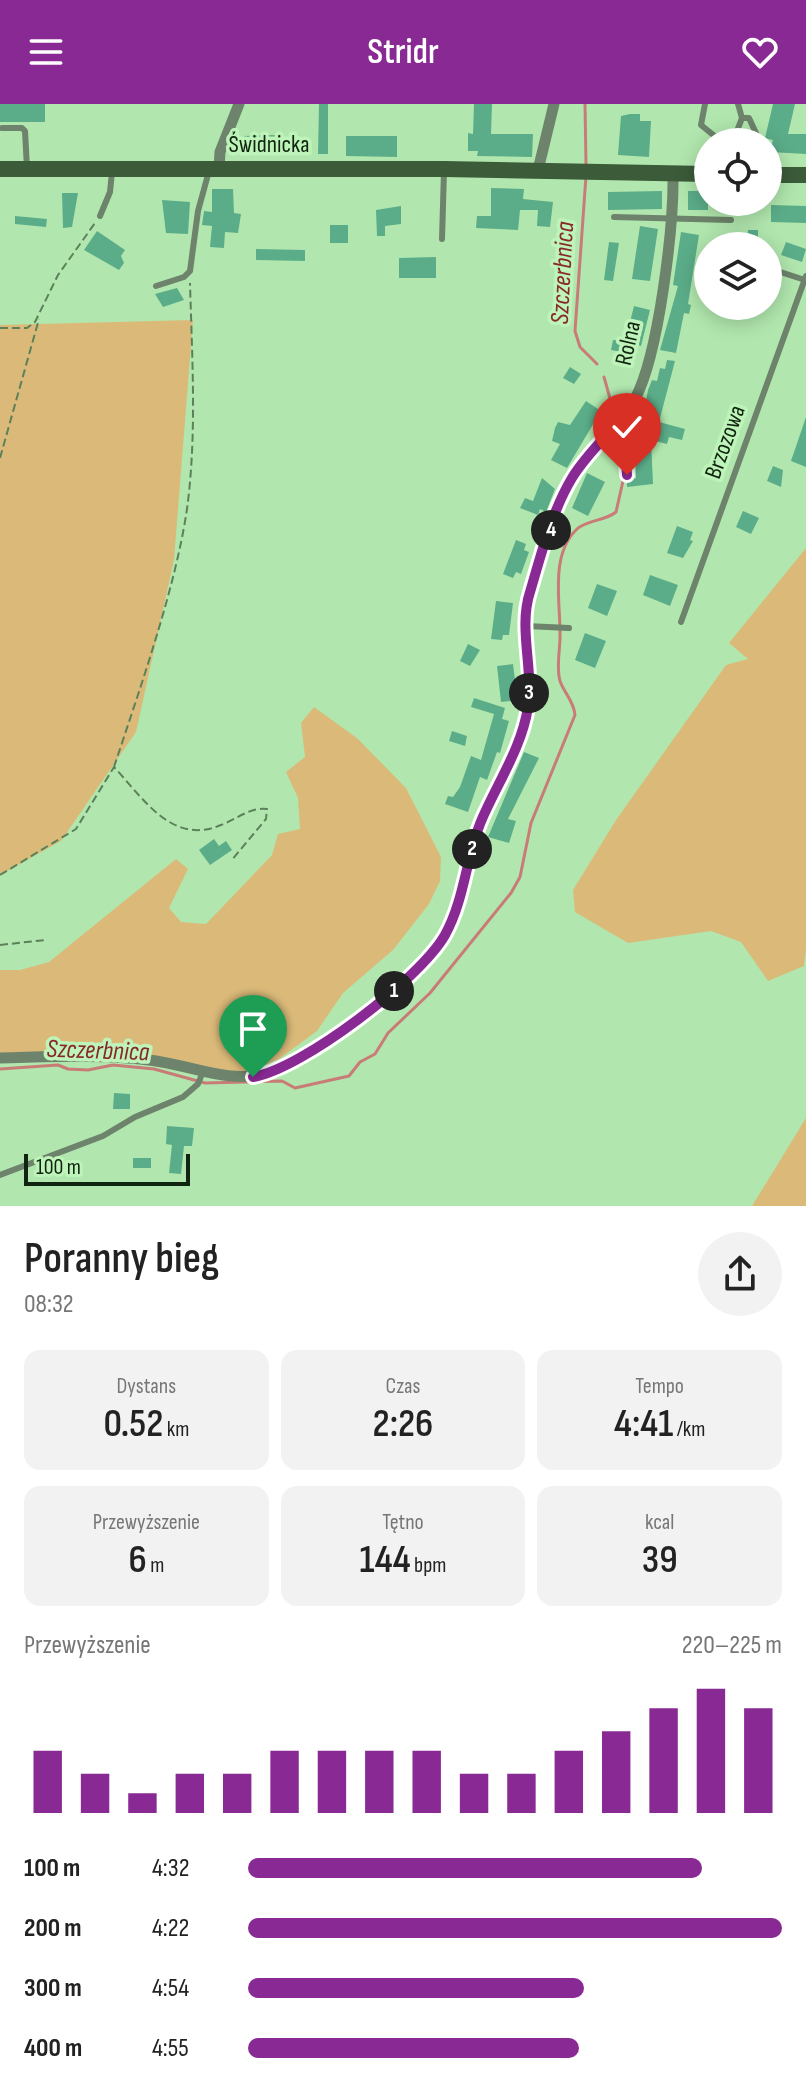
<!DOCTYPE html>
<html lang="pl">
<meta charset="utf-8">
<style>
body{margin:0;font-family:"Sofia Sans Condensed",sans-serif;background:#f2f2f2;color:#222;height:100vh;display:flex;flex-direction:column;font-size:30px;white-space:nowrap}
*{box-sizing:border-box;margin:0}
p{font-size:26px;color:#767676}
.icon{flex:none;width:44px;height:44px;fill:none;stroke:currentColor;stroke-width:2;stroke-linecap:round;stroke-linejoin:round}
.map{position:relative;height:1102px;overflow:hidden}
.details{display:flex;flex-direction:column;background:#fff;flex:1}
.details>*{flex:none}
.buttons{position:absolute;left:694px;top:24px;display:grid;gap:16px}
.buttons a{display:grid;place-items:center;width:88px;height:88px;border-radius:50%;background:#fff;box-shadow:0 4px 20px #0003;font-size:40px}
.scale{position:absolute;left:24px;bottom:20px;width:166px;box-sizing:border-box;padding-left:8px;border:4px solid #10240f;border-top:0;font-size:22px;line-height:28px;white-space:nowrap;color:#10240f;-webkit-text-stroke:6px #bef4ba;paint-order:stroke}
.pin{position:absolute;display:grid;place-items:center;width:68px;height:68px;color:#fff;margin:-82px -34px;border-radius:50% 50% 50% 0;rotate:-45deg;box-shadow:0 0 8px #0007}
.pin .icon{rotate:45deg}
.km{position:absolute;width:40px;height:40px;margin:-20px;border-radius:50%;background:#222;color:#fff;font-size:22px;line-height:40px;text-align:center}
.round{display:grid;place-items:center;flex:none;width:84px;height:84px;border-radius:42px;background:#f2f2f2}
.headline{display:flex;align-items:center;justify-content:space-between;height:136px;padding:0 24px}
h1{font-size:44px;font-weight:600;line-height:60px}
.stats{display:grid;grid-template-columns:repeat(3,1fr);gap:12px;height:136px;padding:8px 24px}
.stats div{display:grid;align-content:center;border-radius:16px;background:#f2f2f2;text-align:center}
.stats b{font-size:40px;font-weight:600}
.stats small{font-size:22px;font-weight:400}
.stats p{font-size:22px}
.chart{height:224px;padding:16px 24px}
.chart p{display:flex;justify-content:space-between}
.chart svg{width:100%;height:144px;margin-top:8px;stroke:#892a94;stroke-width:6}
ul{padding:0 24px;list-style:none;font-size:26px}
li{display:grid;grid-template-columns:128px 96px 1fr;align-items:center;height:60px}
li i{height:20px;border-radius:10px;background:#892a94}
header{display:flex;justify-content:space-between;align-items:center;height:104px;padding:0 24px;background:#892a94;color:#fff;font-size:36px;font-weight:600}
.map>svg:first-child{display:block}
.green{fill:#dbba79}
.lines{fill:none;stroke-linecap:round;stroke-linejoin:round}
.stream{stroke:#c97b77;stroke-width:3}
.building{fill:#5bad89}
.path{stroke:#5c805a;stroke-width:2;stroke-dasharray:8 4;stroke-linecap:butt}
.lane{stroke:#6d836b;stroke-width:6}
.street{stroke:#6d836b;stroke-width:11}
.secondary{stroke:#3b5b39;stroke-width:16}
.route-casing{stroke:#fff;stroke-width:16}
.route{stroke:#892a94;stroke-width:10}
.labels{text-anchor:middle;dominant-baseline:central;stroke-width:7;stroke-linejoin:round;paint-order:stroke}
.street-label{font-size:24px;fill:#10240f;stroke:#bef4ba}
.water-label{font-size:26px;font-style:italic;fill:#87292b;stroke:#bef4ba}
</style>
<header><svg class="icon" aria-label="menu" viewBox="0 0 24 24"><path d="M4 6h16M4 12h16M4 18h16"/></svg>Stridr<svg class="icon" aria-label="heart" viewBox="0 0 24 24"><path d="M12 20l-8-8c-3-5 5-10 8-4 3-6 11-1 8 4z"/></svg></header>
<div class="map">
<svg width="806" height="1102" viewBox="0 0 806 1102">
<rect width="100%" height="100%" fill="#b1e7ae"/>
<!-- green -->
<g class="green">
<path d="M 193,216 L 174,456 L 136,628 L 61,737 L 0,771 L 0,221 Z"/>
<path d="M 806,444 L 806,846 L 804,862 L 768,877 L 741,838 L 711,827 L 628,839 L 575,808 L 573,786 L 616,716 L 726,561 L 748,555 L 729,539 Z"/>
<path d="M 314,603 L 357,634 L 406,684 L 441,753 L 440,777 L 429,800 L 393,846 L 343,889 L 317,927 L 279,955 L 236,973 L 159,958 L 0,956 L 0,866 L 20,866 L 49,858 L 176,755 L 188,765 L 169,804 L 181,818 L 206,820 L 272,751 L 278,730 L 300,725 L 298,694 L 286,668 L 305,653 L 301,619 Z"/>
<path d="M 806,1014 L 806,1102 L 752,1102 Z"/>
</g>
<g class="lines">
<!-- stream -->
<g class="stream">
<path d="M 585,0 L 586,60"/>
<path d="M 586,72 L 575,227 L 580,243 L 597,260"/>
<path d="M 604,273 L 616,316"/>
<path d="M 0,965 L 58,961 L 68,965 L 88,966 L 113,961 L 154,965 L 205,979 L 282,977 L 295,984 L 349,972 L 360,958 L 375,950 L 388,929 L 430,889 L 511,789 L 520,773 L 531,719 L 575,611 C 574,597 564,589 560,577 C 556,563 560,547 560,533 C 561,501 549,451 577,425 C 587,416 605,417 616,408 L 623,377 L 618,323"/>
</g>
</g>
<!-- building -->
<g class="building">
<rect x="0" y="0" width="45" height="18"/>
<path d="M 319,0 L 328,0 L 328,50 L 318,50 Z"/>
<path d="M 474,0 L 492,0 L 491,30 L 533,30 L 532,53 L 477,52 L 478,47 L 468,47 L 468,29 L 473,30 Z"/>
<path d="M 773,0 L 795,0 L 788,30 L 806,30 L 806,50 L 770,48 L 773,36 L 765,34 Z"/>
<path d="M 630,10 L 640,10 L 640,17 L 651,17 L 649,53 L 618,51 L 621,12 Z"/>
<path d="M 275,31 L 276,50 L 244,51 L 244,32 Z"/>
<path d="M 346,32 L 397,32 L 397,53 L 346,52 Z"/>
<path d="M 491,84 L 524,85 L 523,95 L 553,98 L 550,123 L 537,122 L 538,106 L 520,106 L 518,126 L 476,124 L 477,112 L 491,112 Z"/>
<path d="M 212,85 L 233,85 L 234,109 L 241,110 L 238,129 L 225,128 L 224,144 L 210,143 L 212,122 L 202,121 L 204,107 L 212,108 Z"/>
<path d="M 662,87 L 662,105 L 608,106 L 608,88 Z"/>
<rect x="688" y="87" width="20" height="19"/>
<path d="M 62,89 L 78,89 L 72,123 L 63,124 Z"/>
<path d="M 162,96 L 190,98 L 188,130 L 166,129 Z"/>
<path d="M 771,101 L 806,102 L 806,119 L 771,118 Z"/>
<path d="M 401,102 L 401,120 L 385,122 L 385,132 L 377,132 L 376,106 Z"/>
<path d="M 15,112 L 47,115 L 46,123 L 15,120 Z"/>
<rect x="330" y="121" width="18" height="18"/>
<path d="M 640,122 L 658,125 L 650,177 L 632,175 Z"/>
<path d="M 748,126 L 758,126 L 758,142 L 747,142 Z"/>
<path d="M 97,127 L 125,146 L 121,152 L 124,159 L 119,166 L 84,146 Z"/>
<path d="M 681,128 L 699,131 L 688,200 L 691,201 L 689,210 L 684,209 L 676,249 L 660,246 L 678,182 L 673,181 Z"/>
<path d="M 609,138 L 619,139 L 613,177 L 604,176 Z"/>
<path d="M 786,138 L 806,145 L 802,158 L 781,151 Z"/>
<path d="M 256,145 L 305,146 L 305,157 L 256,156 Z"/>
<path d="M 436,153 L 436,174 L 399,174 L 399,154 Z"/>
<path d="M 177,184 L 184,196 L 163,203 L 155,190 Z"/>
<path d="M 634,202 L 650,206 L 641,242 L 625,238 Z"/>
<path d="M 613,236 L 625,237 L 622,248 L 611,246 Z"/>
<path d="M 667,256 L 675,257 L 659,318 L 685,325 L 682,336 L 669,333 L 667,340 L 651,336 L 653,380 L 627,383 L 627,377 L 636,374 L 635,340 L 638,340 L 648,286 L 652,276 L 657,277 L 660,264 L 665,265 Z"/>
<path d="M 570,263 L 581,270 L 574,280 L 563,274 Z"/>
<path d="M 586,297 L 601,307 L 567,364 L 551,356 L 560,340 L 552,337 L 555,324 L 558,318 L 570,321 Z"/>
<path d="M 806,313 L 806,363 L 791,357 Z"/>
<path d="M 773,362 L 783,366 L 781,383 L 767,377 Z"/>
<path d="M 587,369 L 605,378 L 588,412 L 572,404 Z"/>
<path d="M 542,374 L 555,385 L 546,408 L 540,405 L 538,411 L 520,404 L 525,394 L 533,397 Z"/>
<path d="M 743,407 L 759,414 L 751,430 L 736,423 Z"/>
<path d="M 677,422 L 693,428 L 690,436 L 693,437 L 683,454 L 667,449 Z"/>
<path d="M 516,436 L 526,440 L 524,446 L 529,448 L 521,470 L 516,468 L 513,474 L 503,470 Z"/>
<path d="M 650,471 L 678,481 L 670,502 L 643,491 Z"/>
<path d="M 597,480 L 617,487 L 607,512 L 588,504 Z"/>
<path d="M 496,497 L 513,499 L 509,531 L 503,531 L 502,536 L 491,535 Z"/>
<path d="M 585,529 L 606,537 L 595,564 L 575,556 Z"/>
<path d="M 468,540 L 480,546 L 470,562 L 460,557 Z"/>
<path d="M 513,560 L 517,591 L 510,592 L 511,597 L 501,598 L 497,562 Z"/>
<path d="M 474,594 L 505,604 L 502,615 L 509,617 L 500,649 L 497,648 L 487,676 L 480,673 L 468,708 L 445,700 L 448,692 L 453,693 L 460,683 L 471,652 L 481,656 L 494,610 L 471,603 Z"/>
<path d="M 452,627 L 467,632 L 465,642 L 449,637 Z"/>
<path d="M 524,648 L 539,654 L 508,715 L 516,717 L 509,739 L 488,733 Z"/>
<path d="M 214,735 L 219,742 L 226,737 L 232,746 L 210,761 L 199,746 Z"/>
<path d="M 114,989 L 130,990 L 130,1005 L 113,1005 Z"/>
<path d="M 167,1022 L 194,1024 L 192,1042 L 184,1042 L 181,1070 L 169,1069 L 172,1041 L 166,1040 Z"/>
<rect x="133" y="1054" width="18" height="10"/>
</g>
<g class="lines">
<!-- path -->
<g class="path">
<path d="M 0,224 L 27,224 L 35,218 L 58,171 L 95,119"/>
<path d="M 0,354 L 39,215"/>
<path d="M 114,663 C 140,584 175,486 187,405 C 197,331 192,253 190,179"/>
<path d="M 0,771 L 76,725 L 114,663 C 143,694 172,742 221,721 C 237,715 250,703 267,705 L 266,715 L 231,757"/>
<path d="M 0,841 L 45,836"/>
</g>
<!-- lane -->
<g class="lane">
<path d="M 705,0 L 701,21 L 717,34 L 737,27 L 742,14 L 738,0"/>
<path d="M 742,14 L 749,14 L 760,38"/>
<path d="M 2,24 L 22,24 L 25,27 L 27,64"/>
<path d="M 100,112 L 110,88 L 112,68"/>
<path d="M 614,113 L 731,116"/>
<path d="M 442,135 L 444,67"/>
<path d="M 768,164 L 805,176"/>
<path d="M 156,182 L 184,173 L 190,167 L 198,107 L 209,67"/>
<path d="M 623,317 L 627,371"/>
<path d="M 681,518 L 806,172"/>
<path d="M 526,522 L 569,524"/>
<path d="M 0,1071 L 103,1032 L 135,1013 L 183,993 L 198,980 L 202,970"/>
</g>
<!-- street -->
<g class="street">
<path d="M 219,64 L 220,48 L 239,0"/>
<path d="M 538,66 L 554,0"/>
<path d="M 0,954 C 49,953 100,950 149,956 C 198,962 224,981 277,968 C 332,931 411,889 445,831 C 464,798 467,757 479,721 C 494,681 520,647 528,604 C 534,566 519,526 529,489 C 540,451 552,404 575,371 C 593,344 620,323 635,295 C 659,250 674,121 673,69"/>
</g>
<!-- secondary -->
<g class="secondary">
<path d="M 0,65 L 444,65 L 708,70"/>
<path d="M 768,71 L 806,71"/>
</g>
</g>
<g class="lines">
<!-- route casing -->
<g class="route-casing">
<path id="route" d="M 253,973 C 302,965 420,875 445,831 C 465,795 466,752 482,715 C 498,678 522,643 528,603 C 534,565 518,525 530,488 C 541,451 552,407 572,374 C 586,351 606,333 623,313 L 627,371"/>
</g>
<!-- route -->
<use href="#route" class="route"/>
</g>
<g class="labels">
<!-- street labels -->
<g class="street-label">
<text x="269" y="40">Świdnicka</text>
<text transform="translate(628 239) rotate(-77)">Rolna</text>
<text transform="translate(725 338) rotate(-70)">Brzozowa</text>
</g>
<!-- water labels -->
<g class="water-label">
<text transform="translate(563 169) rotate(-87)">Szczerbnica</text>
<text transform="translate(98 947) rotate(2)">Szczerbnica</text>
</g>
</g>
</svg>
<div class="buttons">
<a><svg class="icon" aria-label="locate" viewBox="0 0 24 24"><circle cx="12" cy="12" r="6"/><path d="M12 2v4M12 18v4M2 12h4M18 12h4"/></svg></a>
<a><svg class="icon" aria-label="layers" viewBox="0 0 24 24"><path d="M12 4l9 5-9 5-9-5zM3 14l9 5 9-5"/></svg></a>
</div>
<div class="scale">100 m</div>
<div class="pin" style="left:253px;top:973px;background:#1e9e55"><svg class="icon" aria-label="arrive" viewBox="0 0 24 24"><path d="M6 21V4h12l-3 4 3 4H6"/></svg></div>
<div class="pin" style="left:627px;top:371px;background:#d93025"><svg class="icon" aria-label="check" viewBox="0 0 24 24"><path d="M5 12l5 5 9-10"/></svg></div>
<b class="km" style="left:394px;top:887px">1</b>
<b class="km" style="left:472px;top:745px">2</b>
<b class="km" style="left:529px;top:589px">3</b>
<b class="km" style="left:551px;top:426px">4</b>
</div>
<section class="details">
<div class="headline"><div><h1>Poranny bieg</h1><p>08:32</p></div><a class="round"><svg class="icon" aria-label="share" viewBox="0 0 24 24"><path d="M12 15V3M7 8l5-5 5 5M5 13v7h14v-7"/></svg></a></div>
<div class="stats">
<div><p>Dystans</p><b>0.52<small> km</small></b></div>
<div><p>Czas</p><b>2:26</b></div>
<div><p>Tempo</p><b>4:41<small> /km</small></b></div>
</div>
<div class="stats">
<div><p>Przewyższenie</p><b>6<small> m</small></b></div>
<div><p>Tętno</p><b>144<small> bpm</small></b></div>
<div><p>kcal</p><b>39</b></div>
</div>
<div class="chart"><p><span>Przewyższenie</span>220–225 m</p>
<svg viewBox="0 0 160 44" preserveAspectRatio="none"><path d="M5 44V25M15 44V32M25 44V38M35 44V32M45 44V32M55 44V25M65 44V25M75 44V25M85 44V25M95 44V32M105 44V32M115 44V25M125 44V19M135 44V12M145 44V6M155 44V12"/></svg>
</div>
<ul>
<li><b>100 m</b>4:32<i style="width:85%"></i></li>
<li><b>200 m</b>4:22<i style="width:100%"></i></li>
<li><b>300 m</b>4:54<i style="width:63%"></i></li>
<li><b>400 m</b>4:55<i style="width:62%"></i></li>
</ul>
</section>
